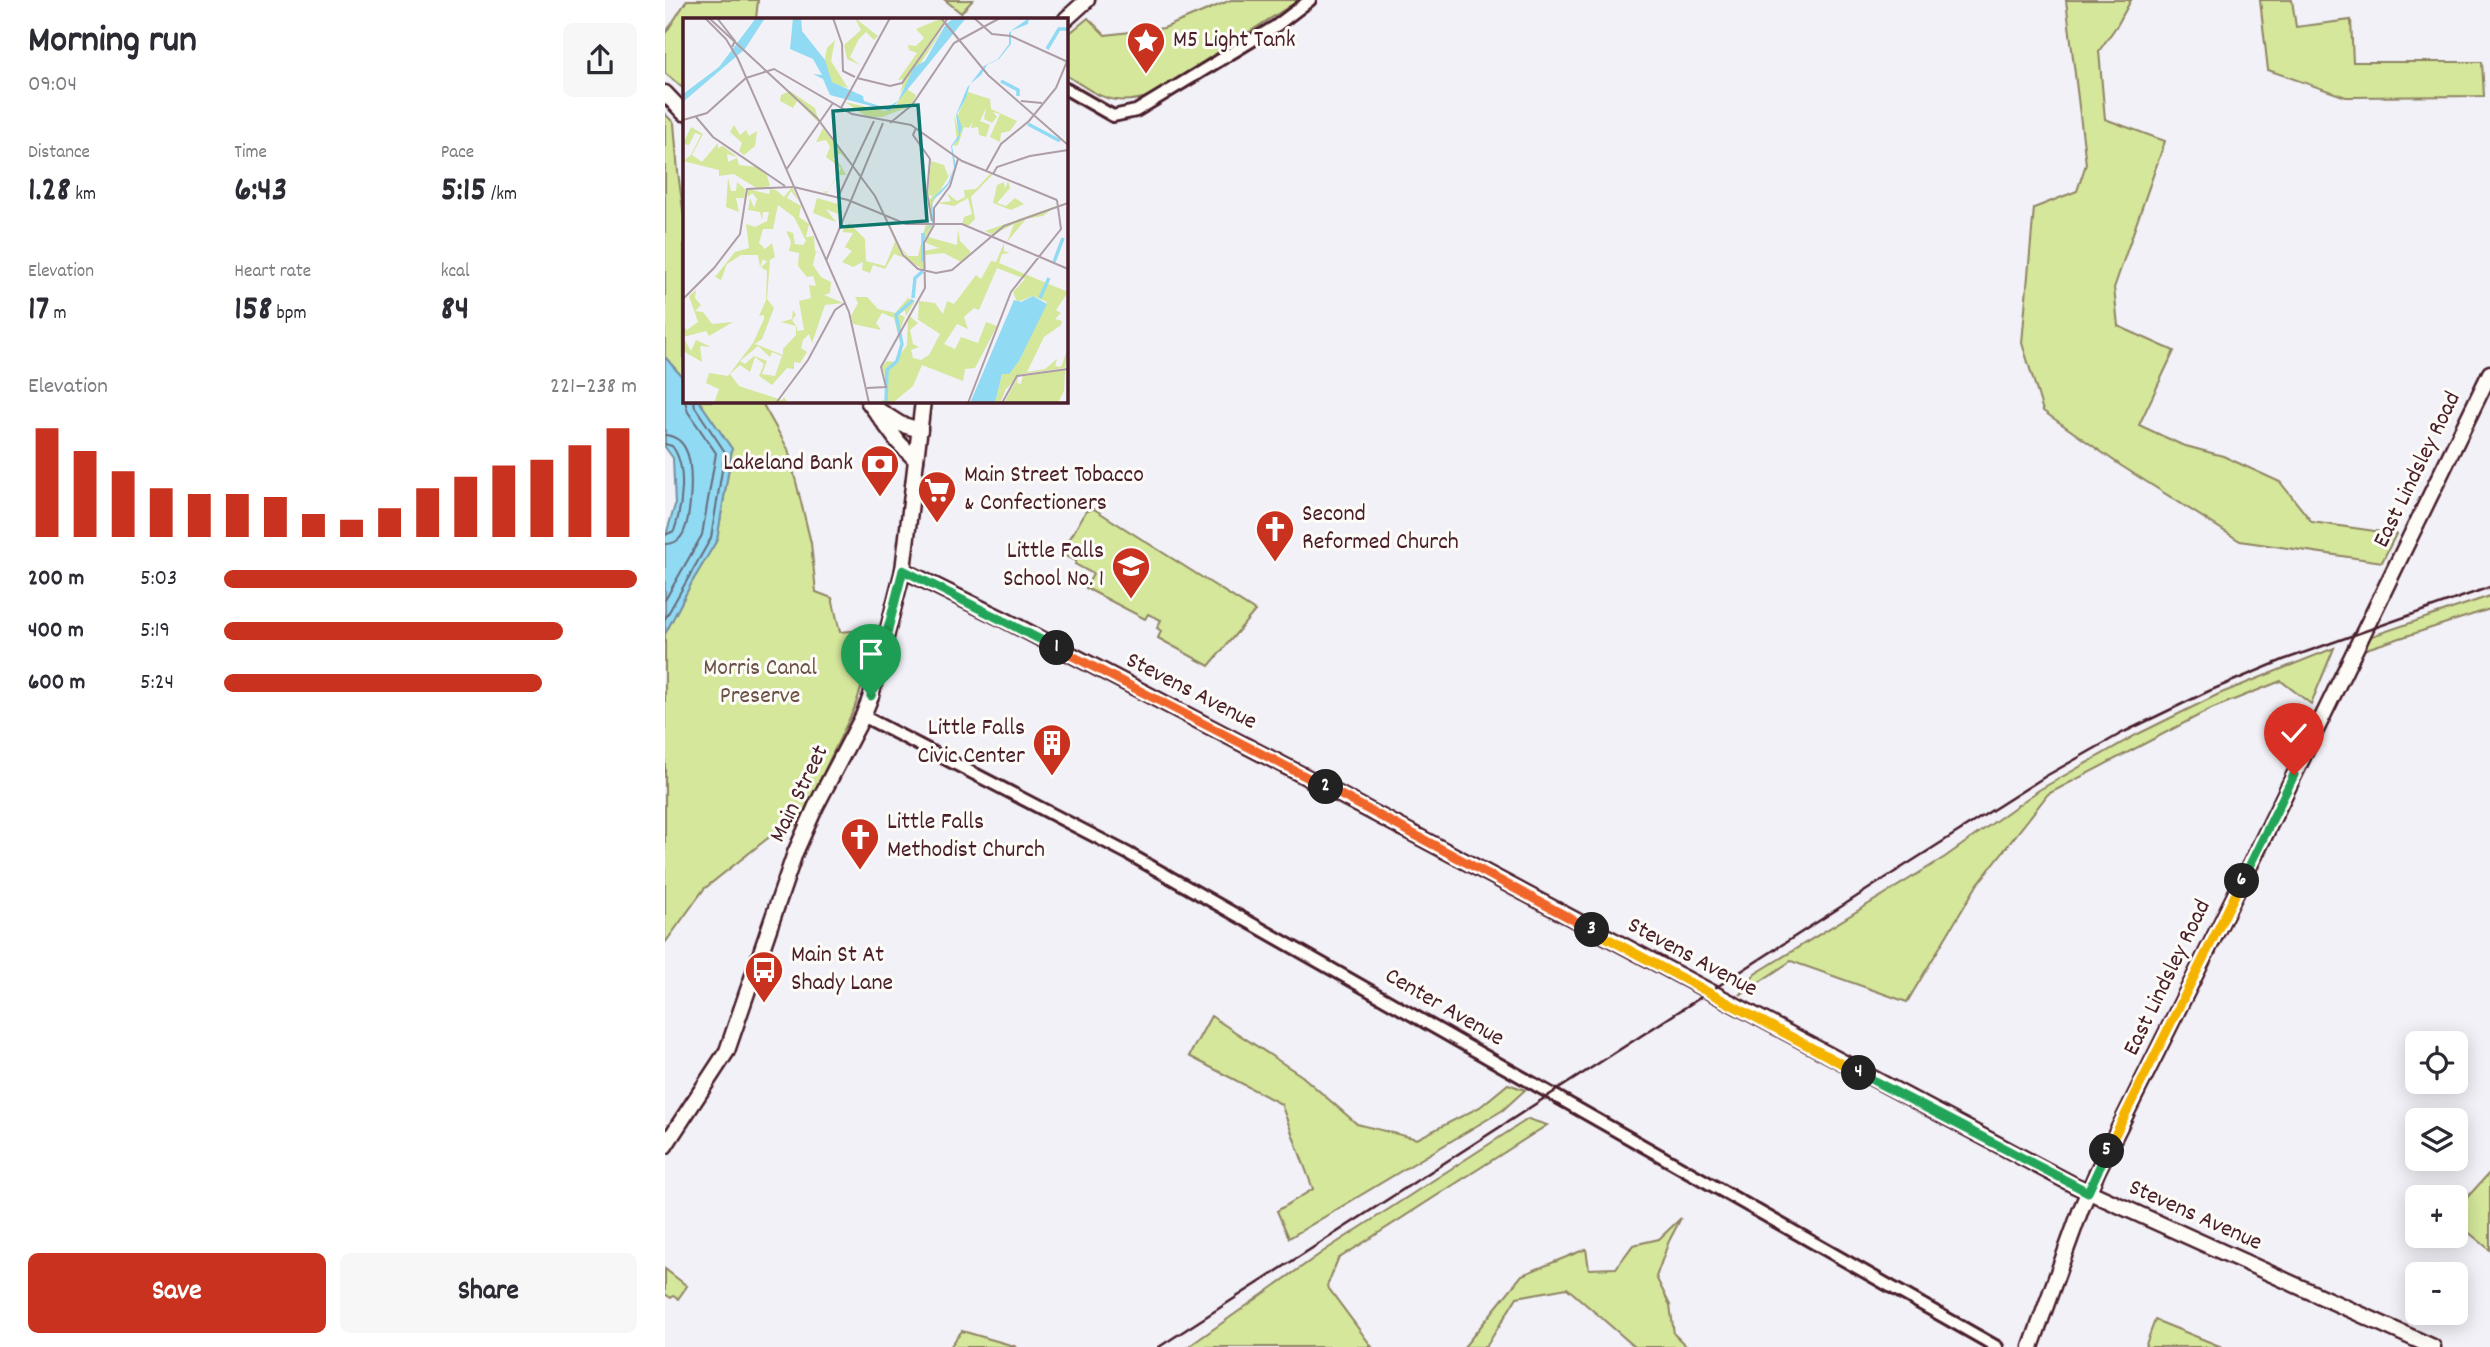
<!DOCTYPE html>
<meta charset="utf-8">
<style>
body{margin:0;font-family:Dekko,sans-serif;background:#f7f7f7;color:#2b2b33;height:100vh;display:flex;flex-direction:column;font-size:26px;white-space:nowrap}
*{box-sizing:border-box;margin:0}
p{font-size:23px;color:#7c7c81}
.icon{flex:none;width:38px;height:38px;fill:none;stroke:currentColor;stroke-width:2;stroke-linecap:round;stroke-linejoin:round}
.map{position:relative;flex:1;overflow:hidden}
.drawer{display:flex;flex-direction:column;background:#fff;width:665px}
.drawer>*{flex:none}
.fabs{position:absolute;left:1740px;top:1031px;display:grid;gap:14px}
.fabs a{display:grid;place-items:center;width:63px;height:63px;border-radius:10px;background:#fff;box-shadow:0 4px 18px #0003;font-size:35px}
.pin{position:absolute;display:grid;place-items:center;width:60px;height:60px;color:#fff;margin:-72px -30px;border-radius:50% 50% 50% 0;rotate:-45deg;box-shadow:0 0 7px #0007}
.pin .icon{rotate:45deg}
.km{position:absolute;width:35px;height:35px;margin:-18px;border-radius:50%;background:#222;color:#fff;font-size:19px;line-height:35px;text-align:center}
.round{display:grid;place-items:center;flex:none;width:74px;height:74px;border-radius:10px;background:#f7f7f7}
.overview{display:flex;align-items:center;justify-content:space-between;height:119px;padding:0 28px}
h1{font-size:38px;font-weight:800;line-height:52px}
.metrics{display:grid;grid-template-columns:repeat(3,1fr);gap:10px;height:119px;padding:7px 28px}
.metrics div{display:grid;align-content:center}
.metrics b{font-size:35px;font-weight:800}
.metrics small{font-size:19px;font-weight:400}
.metrics p{font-size:19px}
.chart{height:196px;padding:14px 28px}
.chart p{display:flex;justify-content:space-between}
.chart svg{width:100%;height:126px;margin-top:7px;stroke:#c8321e;stroke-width:6}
.action{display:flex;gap:14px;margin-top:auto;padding:14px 28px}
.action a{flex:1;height:80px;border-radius:10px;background:#c8321e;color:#fff;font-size:28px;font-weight:800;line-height:80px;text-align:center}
.action a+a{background:#f7f7f7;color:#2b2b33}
ul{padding:0 28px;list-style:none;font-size:23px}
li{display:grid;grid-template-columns:112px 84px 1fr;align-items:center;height:52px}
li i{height:18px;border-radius:9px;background:#c8321e}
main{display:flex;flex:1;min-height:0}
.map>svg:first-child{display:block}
.green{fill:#d4e79b;stroke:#8f8363;stroke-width:2}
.water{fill:#91daf3;stroke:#758fa3;stroke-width:2}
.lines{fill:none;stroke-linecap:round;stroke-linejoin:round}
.shore{stroke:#666a7b;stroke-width:2}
.minor-casing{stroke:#4a1f2b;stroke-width:16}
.major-casing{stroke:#4a1f2b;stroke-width:19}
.minor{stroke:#fdfcf7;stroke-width:10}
.major{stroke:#fdfcf7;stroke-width:14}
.rail{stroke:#4a1f2b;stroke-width:2.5}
.split-1-casing{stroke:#fff;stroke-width:14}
.split-2-casing{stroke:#fff;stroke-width:14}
.split-3-casing{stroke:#fff;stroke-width:14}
.split-4-casing{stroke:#fff;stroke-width:14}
.split-5-casing{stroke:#fff;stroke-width:14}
.split-6-casing{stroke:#fff;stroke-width:14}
.split-7-casing{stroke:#fff;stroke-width:14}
.split-1{stroke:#22a559;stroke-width:9}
.split-2{stroke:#f0652b;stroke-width:9}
.split-3{stroke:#f0652b;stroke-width:9}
.split-4{stroke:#f5b400;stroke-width:9}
.split-5{stroke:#22a559;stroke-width:9}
.split-6{stroke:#f5b400;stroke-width:9}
.split-7{stroke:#22a559;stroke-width:9}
.labels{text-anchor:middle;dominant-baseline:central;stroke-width:6;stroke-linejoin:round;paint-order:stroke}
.poi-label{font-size:24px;fill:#4a1f2b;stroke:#fdfcf7;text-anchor:start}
.street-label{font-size:24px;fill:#4a1f2b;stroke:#fdfcf7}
.park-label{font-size:24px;fill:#6c5147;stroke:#fdfcf7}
.inset-river{fill:none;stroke:#91daf3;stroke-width:3.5}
.inset-road{fill:none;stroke:#ae9da5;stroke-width:2}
.view{fill:#0f766e;fill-opacity:0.15;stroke:#0f766e;stroke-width:3.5}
.inset-edge{fill:none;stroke:#4a1f2b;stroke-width:3.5}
</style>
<main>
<section class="drawer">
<div class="overview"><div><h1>Morning run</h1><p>09:04</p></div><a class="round"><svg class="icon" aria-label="share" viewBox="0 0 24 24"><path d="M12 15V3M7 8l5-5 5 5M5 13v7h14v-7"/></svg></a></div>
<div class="metrics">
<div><p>Distance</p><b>1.28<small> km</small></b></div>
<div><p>Time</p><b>6:43</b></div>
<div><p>Pace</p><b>5:15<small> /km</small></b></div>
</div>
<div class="metrics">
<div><p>Elevation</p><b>17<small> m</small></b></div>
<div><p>Heart rate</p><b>158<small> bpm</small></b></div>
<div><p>kcal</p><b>84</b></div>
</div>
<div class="chart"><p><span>Elevation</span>221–238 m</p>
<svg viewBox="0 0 160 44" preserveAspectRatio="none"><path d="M5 44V6M15 44V14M25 44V21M35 44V27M45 44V29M55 44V29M65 44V30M75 44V36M85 44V38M95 44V34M105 44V27M115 44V23M125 44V19M135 44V17M145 44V12M155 44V6"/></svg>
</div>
<ul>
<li><b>200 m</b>5:03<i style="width:100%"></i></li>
<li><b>400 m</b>5:19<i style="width:82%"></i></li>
<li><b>600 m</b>5:24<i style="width:77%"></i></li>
</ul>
<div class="action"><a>Save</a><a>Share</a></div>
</section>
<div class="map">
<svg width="1825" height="1347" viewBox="0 0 1825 1347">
<rect width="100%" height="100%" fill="#f1f1f7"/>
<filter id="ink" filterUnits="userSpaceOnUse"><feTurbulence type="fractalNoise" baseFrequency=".0143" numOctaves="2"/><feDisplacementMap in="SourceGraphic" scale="14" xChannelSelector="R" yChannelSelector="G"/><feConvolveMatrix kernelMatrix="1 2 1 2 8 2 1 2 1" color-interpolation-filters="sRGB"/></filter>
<g filter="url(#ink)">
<!-- green -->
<g class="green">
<path d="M 22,0 L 93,0 L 91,19 L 19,19 L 19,89 L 0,73 L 0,34 Z"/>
<path d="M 280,0 L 308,0 L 296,13 Z"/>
<path d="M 566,0 L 634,0 L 485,96 C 447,108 432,95 401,75 L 401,36 L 423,18 L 440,35 L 499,28 Z"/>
<path d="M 1401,0 L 1466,0 L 1453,24 L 1434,51 L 1440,119 L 1500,141 L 1449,288 L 1453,326 L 1509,351 L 1474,425 L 1517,445 L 1558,456 L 1615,482 L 1647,522 L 1731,534 L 1717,562 L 1575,541 L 1455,465 L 1378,411 L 1357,343 L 1369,208 L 1412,191 L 1421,164 Z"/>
<path d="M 1595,0 L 1627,0 L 1631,27 L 1686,20 L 1688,62 L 1817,62 L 1819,96 L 1681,97 L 1603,70 Z"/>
<path d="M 0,114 L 9,123 L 13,172 L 19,217 L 19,379 L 0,357 Z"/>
<path d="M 34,401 L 96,401 L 123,449 L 146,543 L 151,592 L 167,598 L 175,632 L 197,630 L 198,640 L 212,642 L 189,709 L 134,824 L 103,838 L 39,889 L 0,943 L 0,634 L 27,582 L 52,540 L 67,449 Z"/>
<path d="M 429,509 L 590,611 L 544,666 L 493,638 L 496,631 L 492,628 L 496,620 L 483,614 L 480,619 L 421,588 L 428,574 L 410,564 L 411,561 L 396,554 L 421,511 Z"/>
<path d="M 1825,596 L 1825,609 L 1698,650 L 1704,637 Z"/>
<path d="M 1669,648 L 1646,704 L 1616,681 L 1546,709 L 1383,794 L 1312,885 L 1242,1002 L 1126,961 L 1075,995 L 1090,974 L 1280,857 L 1374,790 L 1471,735 L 1554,694 Z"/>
<path d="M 546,1016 L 637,1076 L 692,1124 L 752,1139 L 815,1107 L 843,1084 L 860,1090 L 838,1110 L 624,1238 L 612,1211 L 648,1189 L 616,1104 L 524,1056 Z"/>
<path d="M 863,1119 L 882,1125 L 673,1259 L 662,1286 L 707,1347 L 523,1347 L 662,1249 Z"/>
<path d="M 1825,1172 L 1825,1250 L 1802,1231 L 1790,1227 L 1790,1211 Z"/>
<path d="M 1016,1218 L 1004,1241 L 991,1277 L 1005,1305 L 1009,1334 L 1022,1347 L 970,1347 L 902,1288 L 852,1297 L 821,1347 L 799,1347 L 857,1275 L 921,1249 L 924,1269 L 951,1268 L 968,1245 L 994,1239 Z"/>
<path d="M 0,1269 L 22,1286 L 13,1299 L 8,1296 L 6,1298 L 0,1294 Z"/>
<path d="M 1490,1320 L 1557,1347 L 1480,1347 Z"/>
<path d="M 297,1331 L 349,1346 L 351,1347 L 285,1347 Z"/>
</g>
<!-- water -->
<path class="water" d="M 0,357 L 19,379 L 19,401 L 34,401 L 67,449 L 52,540 L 27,582 L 0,634 L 0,538 L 10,505 L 8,458 L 0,447 Z"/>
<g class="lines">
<!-- shore -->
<g class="shore">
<path d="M 0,435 C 10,436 17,441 21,450 C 29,466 27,524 15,538 C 11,543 6,544 0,544"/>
<path d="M 0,444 L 7,446 C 23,466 17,508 9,531 L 0,535"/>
<path d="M 0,600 L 37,535 L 51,453 L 23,412 L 20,401"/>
<path d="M 0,619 L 46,538 L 60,452 L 30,407 L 29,401"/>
</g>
<!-- minor casing -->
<g class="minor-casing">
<g id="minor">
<path d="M 401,89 L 448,116 L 471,111 L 611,26 L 645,0"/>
<path d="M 198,716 L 464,854 L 1332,1347"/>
</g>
</g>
<!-- major casing -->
<g class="major-casing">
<g id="major">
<path d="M 401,19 L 422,0"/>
<path d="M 0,93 L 19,113"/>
<path d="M 203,401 L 234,443 L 251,460"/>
<path d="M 213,410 L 235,424 L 255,430"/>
<path d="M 238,570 L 340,620 L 645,779 L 1409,1185 L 1768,1347"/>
<path d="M 0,1146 L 62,1051 L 130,853 L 151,806 L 198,716 L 206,696 L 238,570 L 258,401"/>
<path d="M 1366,1347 L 1416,1209 L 1433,1170 L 1599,837 L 1825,373"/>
</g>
</g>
<!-- minor -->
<use href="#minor" class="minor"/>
<!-- major -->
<use href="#major" class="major"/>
<!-- rail -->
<path class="rail" d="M 494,1347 L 1236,868 L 1381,776 L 1457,733 L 1544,691 L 1618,660 L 1825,587"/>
</g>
</g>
<g class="lines" filter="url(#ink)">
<!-- split-1 casing -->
<g class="split-1-casing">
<path id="split-1" d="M 206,696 L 238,570 L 392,648"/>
</g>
<!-- split-2 casing -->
<g class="split-2-casing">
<path id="split-2" d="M 392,648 L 661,787"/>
</g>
<!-- split-3 casing -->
<g class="split-3-casing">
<path id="split-3" d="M 661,787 L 927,930"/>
</g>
<!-- split-4 casing -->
<g class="split-4-casing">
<path id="split-4" d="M 927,930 L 1194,1073"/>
</g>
<!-- split-5 casing -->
<g class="split-5-casing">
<path id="split-5" d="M 1194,1073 L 1423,1192 L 1442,1151"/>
</g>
<!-- split-6 casing -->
<g class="split-6-casing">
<path id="split-6" d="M 1442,1151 L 1577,881"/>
</g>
<!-- split-7 casing -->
<g class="split-7-casing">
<path id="split-7" d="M 1577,881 L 1629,775"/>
</g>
<!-- split-1 -->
<use href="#split-1" class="split-1"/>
<!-- split-2 -->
<use href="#split-2" class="split-2"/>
<!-- split-3 -->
<use href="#split-3" class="split-3"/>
<!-- split-4 -->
<use href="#split-4" class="split-4"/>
<!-- split-5 -->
<use href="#split-5" class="split-5"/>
<!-- split-6 -->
<use href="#split-6" class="split-6"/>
<!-- split-7 -->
<use href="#split-7" class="split-7"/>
</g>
<!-- icons -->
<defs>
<g id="sight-pin" transform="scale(2.0125)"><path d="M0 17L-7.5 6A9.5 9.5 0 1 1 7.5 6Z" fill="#c8321e" stroke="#fdfcf7"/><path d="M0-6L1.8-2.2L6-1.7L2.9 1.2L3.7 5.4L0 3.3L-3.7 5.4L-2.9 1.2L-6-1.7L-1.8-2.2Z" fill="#fff"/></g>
<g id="bank-pin" transform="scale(2.0125)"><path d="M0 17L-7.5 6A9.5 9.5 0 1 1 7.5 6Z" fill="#c8321e" stroke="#fdfcf7"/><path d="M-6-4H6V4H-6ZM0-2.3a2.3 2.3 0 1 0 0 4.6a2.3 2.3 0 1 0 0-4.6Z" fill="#fff"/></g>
<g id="supermarket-pin" transform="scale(2.0125)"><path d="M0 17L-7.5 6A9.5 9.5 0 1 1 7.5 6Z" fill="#c8321e" stroke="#fdfcf7"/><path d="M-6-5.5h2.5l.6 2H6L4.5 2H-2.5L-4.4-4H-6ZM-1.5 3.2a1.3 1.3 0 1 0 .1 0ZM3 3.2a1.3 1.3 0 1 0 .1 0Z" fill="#fff"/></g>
<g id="church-pin" transform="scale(2.0125)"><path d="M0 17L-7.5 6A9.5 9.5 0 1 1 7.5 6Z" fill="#c8321e" stroke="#fdfcf7"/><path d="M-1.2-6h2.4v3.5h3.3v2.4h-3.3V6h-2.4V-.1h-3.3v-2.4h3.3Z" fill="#fff"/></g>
<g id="school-pin" transform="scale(2.0125)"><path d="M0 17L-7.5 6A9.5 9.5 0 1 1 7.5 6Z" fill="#c8321e" stroke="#fdfcf7"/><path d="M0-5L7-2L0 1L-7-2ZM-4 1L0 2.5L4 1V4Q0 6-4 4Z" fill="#fff"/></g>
<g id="building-pin" transform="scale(2.0125)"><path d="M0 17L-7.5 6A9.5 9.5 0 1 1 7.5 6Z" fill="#c8321e" stroke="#fdfcf7"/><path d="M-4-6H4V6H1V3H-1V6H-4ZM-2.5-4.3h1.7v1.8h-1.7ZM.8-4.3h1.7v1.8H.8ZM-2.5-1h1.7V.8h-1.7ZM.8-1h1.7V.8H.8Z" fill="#fff"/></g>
<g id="bus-pin" transform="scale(2.0125)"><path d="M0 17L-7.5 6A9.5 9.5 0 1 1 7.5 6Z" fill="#c8321e" stroke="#fdfcf7"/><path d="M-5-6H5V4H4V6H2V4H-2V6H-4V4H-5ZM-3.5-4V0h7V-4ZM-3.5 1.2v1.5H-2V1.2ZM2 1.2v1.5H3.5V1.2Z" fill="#fff"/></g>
</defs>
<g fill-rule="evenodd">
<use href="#sight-pin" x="481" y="41"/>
<use href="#bank-pin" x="215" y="464"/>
<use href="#supermarket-pin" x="272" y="490"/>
<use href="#church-pin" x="610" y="529"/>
<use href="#school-pin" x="466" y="566"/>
<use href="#building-pin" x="387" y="743"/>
<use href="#church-pin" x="195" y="837"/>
<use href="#bus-pin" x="99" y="970"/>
</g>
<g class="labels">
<!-- poi labels -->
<g class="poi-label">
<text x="508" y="41">M5 Light Tank</text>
<text x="188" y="464" text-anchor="end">Lakeland Bank</text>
<text x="299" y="476">Main Street Tobacco<tspan x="299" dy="28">&amp; Confectioners</tspan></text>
<text x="637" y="515">Second<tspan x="637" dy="28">Reformed Church</tspan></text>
<text x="439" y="552" text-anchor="end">Little Falls<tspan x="439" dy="28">School No. 1</tspan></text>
<text x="360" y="729" text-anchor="end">Little Falls<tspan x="360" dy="28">Civic Center</tspan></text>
<text x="222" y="823">Little Falls<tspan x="222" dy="28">Methodist Church</tspan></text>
<text x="126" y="956">Main St At<tspan x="126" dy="28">Shady Lane</tspan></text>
</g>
<!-- street labels -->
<g class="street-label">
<text transform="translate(1753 470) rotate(-64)">East Lindsley Road</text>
<text transform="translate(526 692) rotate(27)">Stevens Avenue</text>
<text transform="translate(135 794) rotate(-64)">Main Street</text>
<text transform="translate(1027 958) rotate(28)">Stevens Avenue</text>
<text transform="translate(1503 978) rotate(-64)">East Lindsley Road</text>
<text transform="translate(779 1008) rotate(30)">Center Avenue</text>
<text transform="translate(1530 1216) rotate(24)">Stevens Avenue</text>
</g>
<!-- park labels -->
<g class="park-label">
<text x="95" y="669">Morris Canal<tspan x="95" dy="28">Preserve</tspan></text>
</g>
</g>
<!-- overview -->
<g transform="translate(18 18)">
<rect width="385" height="385" fill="#f1f1f7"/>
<path d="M 172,0 L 195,18 L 191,22 L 183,14 L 176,21 L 167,39 L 177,47 L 164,41 L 161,27 L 178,12 ZM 257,1 L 262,5 L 232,47 L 263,7 L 217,76 L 221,61 L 215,62 L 234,35 L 226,32 L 225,27 L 233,28 L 241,20 L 233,11 ZM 152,22 L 148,43 L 165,70 L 149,65 L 141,46 L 144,30 ZM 222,70 L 233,77 L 228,88 L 199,99 L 184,99 L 162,84 L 201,93 L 212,90 ZM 107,73 L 132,90 L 136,105 L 114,83 L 110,90 L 97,83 L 98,77 ZM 285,74 L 307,81 L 308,91 L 334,103 L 327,113 L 318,115 L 317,124 L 307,119 L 317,96 L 310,94 L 314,99 L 309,105 L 301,101 L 303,90 L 297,103 L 307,107 L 303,119 L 296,117 L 295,109 L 288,110 L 289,104 L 286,110 L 281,109 L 275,127 L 270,128 L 274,123 L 271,97 L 277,117 L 274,99 ZM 51,107 L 57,117 L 63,112 L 66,118 L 74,113 L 72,128 L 61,137 L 56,133 L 59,125 L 47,114 ZM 8,109 L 20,116 L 9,137 L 19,144 L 35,125 L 35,130 L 40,128 L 54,139 L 44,136 L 45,144 L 54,140 L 56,147 L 74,149 L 83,154 L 87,168 L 75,171 L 51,156 L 36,158 L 36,152 L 0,143 L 8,137 L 18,117 L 12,115 L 6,127 L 0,126 ZM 140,110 L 168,147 L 157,135 L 150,141 L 158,147 L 163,157 L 155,157 L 144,175 L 139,174 L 145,173 L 158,150 L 143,139 L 147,129 L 143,122 L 133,124 ZM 248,143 L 261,147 L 265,158 L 269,153 L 249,186 L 251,201 L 245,182 L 250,178 L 245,177 ZM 307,156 L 310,156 L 288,179 L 292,201 L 285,208 L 279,206 L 281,199 L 289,196 L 285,180 L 271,188 L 254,185 L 268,183 L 264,175 L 274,183 L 282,179 L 281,172 L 293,171 ZM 45,160 L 48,173 L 53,173 L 54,164 L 62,171 L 61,191 L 61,180 L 53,180 L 56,194 L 43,189 ZM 325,163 L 327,170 L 314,185 L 323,188 L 332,180 L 341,186 L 328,192 L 310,185 L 314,167 L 321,164 L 322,171 ZM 109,169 L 116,183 L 108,173 L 104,180 L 118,188 L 116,199 L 126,206 L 123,219 L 131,218 L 132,233 L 139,236 L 133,234 L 130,247 L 138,259 L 148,264 L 147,275 L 141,277 L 160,285 L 142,287 L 129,325 L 126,316 L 120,322 L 118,330 L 124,334 L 117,345 L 111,344 L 111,351 L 104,350 L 89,367 L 76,358 L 81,346 L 72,339 L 67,354 L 57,347 L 47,356 L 56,368 L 99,382 L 101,379 L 105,385 L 31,385 L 36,371 L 23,365 L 26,355 L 45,358 L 70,325 L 81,301 L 81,297 L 76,298 L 83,282 L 84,253 L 78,249 L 84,244 L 80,241 L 77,249 L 75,237 L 58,237 L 44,246 L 38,262 L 32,259 L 52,234 L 66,230 L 63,206 L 72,209 L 84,203 L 86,194 L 80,194 L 79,202 L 77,194 L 65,192 L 67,180 L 71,190 L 74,181 L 69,175 L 65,179 L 64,171 L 86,176 L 87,171 L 93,172 L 101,179 ZM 95,187 L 111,199 L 123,223 L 120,227 L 112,226 L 110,215 L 103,213 L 108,224 L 106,233 L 116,235 L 115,248 L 124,259 L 130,258 L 133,268 L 126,267 L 128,280 L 116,283 L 121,312 L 114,313 L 114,309 L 109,302 L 113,297 L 110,292 L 109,301 L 98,304 L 113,308 L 113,317 L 100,331 L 100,337 L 72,326 L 79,321 L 91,290 L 84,281 L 87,242 L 92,239 L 89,225 L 82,231 L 76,225 L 80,211 L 90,211 ZM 75,328 L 87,339 L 89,334 L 99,338 L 92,358 L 79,356 L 84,343 L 71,338 L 62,346 L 57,343 ZM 134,180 L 158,187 L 155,196 L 143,191 L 153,204 L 130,195 ZM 373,188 L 360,198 L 343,201 L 324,224 L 331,206 L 310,217 L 302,213 ZM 203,198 L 222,240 L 211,236 L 202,251 L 190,247 L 187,255 L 179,252 L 180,244 L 170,249 L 159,244 L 169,233 L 162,229 L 170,215 L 159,214 L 166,205 L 182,221 L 183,243 L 202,248 L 212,224 ZM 243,205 L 250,207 L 240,224 L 243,253 L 226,243 L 217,228 L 225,238 L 235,238 ZM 275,211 L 277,223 L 288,234 L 278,244 L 261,235 L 242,237 L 241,233 L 256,230 L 243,225 L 245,219 L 274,227 ZM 321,225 L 321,233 L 327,235 L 319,236 L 316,245 L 385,274 L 373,292 L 378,295 L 372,301 L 379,303 L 378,307 L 361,319 L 344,354 L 362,351 L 374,341 L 372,348 L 378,349 L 385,330 L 382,350 L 338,356 L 323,371 L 317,385 L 312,385 L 319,356 L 336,343 L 364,284 L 350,278 L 334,284 L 330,274 L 342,261 L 314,250 L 296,292 L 291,290 L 281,299 L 285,311 L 274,306 L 261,326 L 272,331 L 278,319 L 295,325 L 303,304 L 314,308 L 292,350 L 282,351 L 280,363 L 239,347 L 230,368 L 212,383 L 195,385 L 202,381 L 205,369 L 199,349 L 204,343 L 212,344 L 224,327 L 225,297 L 235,305 L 227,312 L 230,326 L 236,329 L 228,332 L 230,340 L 238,342 L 246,337 L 257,316 L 234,301 L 240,298 L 235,300 L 236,283 L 252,285 L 260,296 L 264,283 L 271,286 L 293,257 L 298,261 L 308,243 L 313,244 ZM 13,272 L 12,280 L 18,287 L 12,293 L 20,294 L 29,306 L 50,304 L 26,318 L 23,313 L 0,319 L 8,333 L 13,322 L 28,329 L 17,328 L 19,344 L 0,333 L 0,307 L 4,312 L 15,304 L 6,278 ZM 172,279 L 184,279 L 195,291 L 212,295 L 225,280 L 232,283 L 223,298 L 222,292 L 216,296 L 222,299 L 215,317 L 211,300 L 199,295 L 193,305 L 198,312 L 170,306 L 168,298 L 175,285 ZM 382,352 L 381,373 L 375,385 L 321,385 L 335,359 L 334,365 L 338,366 L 340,358 Z" fill="#d4e79b" fill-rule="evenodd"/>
<path d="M 73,0 L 82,0 L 62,31 L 0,84 L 0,76 L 36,49 ZM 110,0 L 118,0 L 119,13 L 142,42 L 149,64 L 180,78 L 181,83 L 203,90 L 215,83 L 231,49 L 242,43 L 263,6 L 271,0 L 283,0 L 207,93 L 147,77 L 140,61 L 130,56 L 139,57 L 130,41 L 107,31 ZM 346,0 L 345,6 L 328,13 L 328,26 L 316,41 L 304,47 L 298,57 L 287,66 L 283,80 L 274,96 L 279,109 L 276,121 L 269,128 L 273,148 L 266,166 L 257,176 L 249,182 L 251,205 L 239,216 L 249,205 L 248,182 L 265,165 L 271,150 L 268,128 L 276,117 L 273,97 L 284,70 L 301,48 L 315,41 L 326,26 L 326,15 L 329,12 ZM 350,278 L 364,286 L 336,343 L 326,356 L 319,356 L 312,385 L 287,385 L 331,282 L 338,284 Z" fill="#91daf3"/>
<path class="inset-river" d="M 364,31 L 376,11 L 385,11M 318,63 L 335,72 L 335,78M 345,106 L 377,123M 240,244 L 240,215M 371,244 L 380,220M 230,280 L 232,260 L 240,253M 357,280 L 366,260M 203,385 L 204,352 L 214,343 L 219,326 L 213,297 L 230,282"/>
<path class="inset-road" d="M 22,0 L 43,21 L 55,41 L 166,294 L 186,385M 26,0 L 134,100 L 192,178 L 220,237 L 235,251 L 253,255 L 269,252 L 321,208 L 385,185M 34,0 L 52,23 L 49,29M 150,0 L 159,26 L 160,53 L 172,59M 258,0 L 305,57 L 385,127M 291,0 L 309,16 L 328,18 L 385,44M 174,60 L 207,68 L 219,65 L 265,0M 338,83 L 359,85M 158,90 L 207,0M 13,99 L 30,119 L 102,168M 0,102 L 24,95 L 63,60 L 91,51 L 169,96 L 228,107 L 279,143 L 374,182M 207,105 L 229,87 L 271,25 L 317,0M 233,110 L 230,117 L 247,141 L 244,175 L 249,203M 103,152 L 150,85M 303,153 L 318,126 L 346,103 L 373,70 L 385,41M 310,156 L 314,149 L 347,138 L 385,132M 111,169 L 165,182 L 223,206 L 279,206 L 357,239M 155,179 L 191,103M 357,239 L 385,251M 143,243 L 200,105M 0,281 L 31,250 L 57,216 L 64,171 L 110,169M 184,370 L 203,369 L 198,349 L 242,270 L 241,225 L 251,207 L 251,190 L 267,168 L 275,141M 93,385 L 125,342 L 152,292 L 162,285M 285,385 L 328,274 L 378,211 L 374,182M 319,385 L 334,358 L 385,351"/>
<path class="view" d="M 235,87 L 244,203 L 158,209 L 150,93 Z"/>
<rect width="385" height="385" class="inset-edge"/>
</g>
</svg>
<div class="fabs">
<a><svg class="icon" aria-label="locate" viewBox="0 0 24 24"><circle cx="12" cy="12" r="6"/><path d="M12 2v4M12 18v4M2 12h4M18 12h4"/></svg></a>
<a><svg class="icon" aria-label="layers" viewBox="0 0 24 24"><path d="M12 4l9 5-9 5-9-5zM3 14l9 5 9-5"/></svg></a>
<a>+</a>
<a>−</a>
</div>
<div class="pin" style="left:206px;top:696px;background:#1e9e55"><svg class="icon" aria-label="arrive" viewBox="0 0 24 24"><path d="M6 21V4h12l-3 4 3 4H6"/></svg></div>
<div class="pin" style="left:1629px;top:775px;background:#d93025"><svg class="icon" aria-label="check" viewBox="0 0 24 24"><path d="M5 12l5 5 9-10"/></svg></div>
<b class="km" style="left:392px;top:648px">1</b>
<b class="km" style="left:661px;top:787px">2</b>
<b class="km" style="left:927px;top:930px">3</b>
<b class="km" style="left:1194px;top:1073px">4</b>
<b class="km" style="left:1442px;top:1151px">5</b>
<b class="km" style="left:1577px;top:881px">6</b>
</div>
</main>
